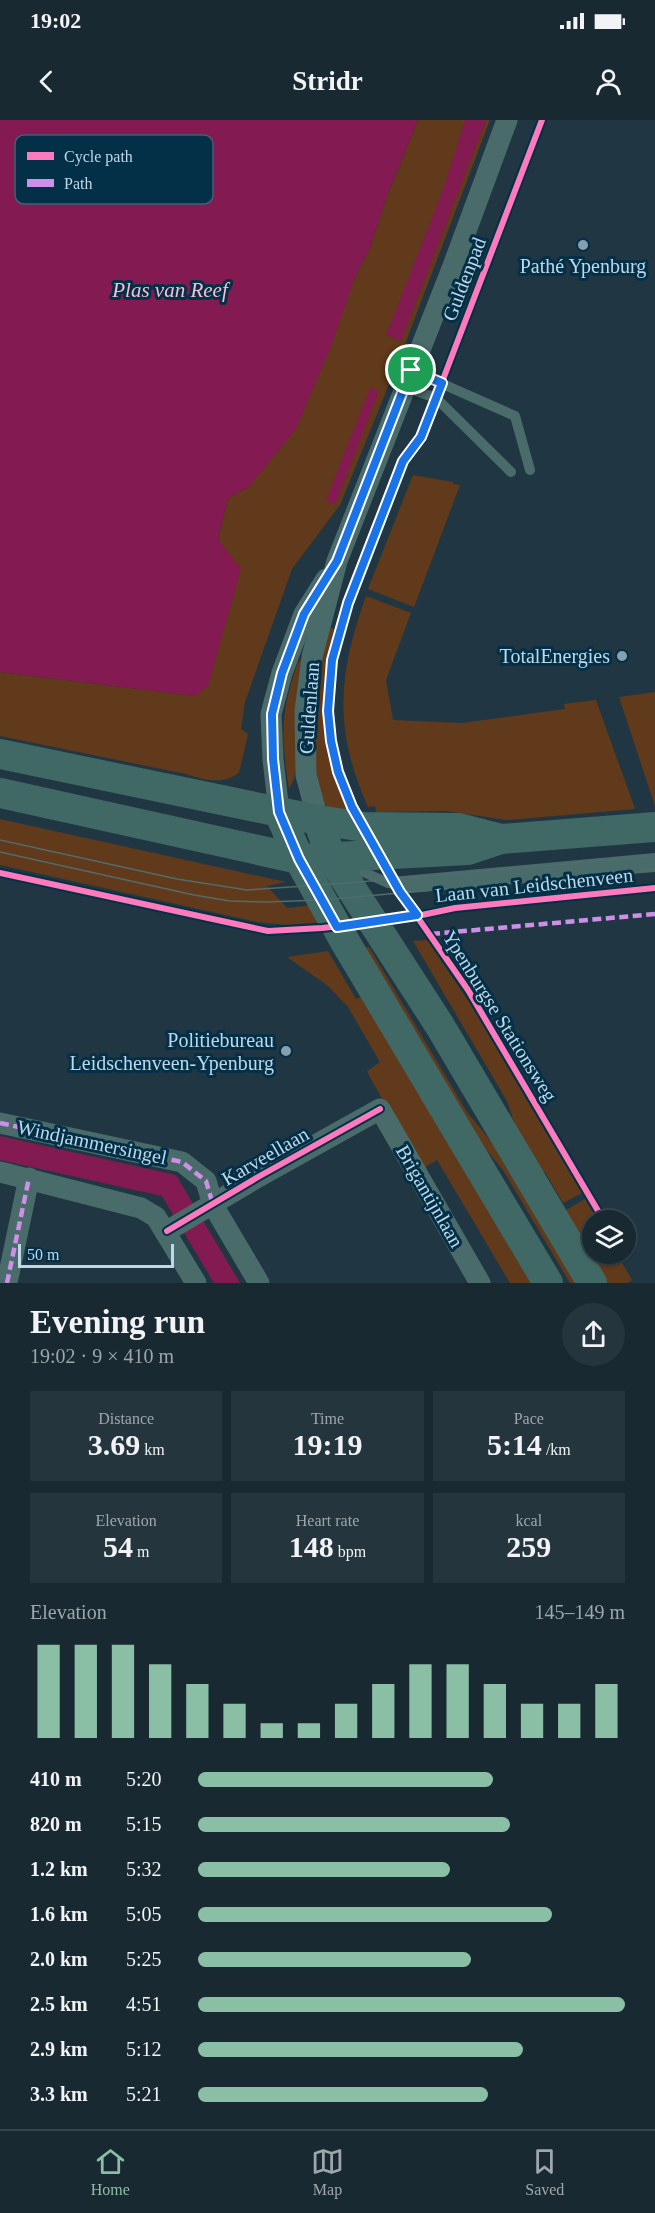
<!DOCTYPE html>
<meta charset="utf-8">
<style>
body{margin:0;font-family:Georgia,serif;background:#25353e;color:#f1f3f6;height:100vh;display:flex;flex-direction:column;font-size:22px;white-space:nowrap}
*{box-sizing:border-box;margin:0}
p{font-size:20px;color:#9fa6ac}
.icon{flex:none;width:33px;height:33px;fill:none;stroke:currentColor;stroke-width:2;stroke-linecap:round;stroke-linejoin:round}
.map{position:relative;height:1163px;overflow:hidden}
.panel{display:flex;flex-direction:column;background:#182932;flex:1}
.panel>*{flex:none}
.tools{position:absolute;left:582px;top:1090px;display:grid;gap:12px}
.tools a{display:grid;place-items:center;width:54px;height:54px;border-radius:50%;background:#182932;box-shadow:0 2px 4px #0004,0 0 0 2px #36454d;font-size:30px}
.scale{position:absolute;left:18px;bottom:15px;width:156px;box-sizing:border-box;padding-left:6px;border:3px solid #bdd8ea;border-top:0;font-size:16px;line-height:21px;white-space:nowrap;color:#bdd8ea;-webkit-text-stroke:4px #043047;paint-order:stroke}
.pin{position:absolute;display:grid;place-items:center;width:51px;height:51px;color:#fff;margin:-26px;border:3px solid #fff;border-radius:50%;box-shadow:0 2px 6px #0007}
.round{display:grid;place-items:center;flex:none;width:63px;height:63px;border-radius:32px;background:#25353e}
.summary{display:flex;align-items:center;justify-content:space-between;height:102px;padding:0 30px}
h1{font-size:33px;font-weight:800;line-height:45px}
.stats{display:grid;grid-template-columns:repeat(3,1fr);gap:9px;height:102px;padding:6px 30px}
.stats div{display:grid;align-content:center;border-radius:0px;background:#25353e;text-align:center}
.stats b{font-size:30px;font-weight:800}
.stats small{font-size:16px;font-weight:400}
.stats p{font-size:16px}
.chart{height:168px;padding:12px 30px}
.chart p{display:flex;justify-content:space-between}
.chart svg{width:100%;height:108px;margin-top:6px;stroke:#8abfa5;stroke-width:6}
ul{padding:0 30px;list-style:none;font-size:20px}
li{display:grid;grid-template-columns:96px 72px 1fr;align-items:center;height:45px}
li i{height:15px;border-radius:8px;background:#8abfa5}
.status{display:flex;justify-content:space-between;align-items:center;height:42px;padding:0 30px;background:#182932;direction:ltr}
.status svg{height:16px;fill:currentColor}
header{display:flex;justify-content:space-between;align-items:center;height:78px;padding:0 30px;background:#182932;font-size:27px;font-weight:800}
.menu{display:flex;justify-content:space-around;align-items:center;height:84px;border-top:2px solid #36454d;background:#182932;font-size:16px;color:#9fa6ac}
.menu a{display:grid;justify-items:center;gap:3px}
.menu .active{color:#8abfa5}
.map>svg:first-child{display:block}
.green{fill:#603a1a}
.water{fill:#831a51}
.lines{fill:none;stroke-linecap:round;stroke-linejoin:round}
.lane{stroke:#496c6b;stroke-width:10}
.street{stroke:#496c6b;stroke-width:21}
.secondary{stroke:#406864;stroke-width:30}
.tram{stroke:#506c6c;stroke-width:1.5}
.quiet{stroke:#ce8fe9;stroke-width:4.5;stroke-dasharray:9 4.5;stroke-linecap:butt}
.cycleway-casing{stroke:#043047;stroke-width:10}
.cycleway{stroke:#fd7abc;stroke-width:6}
.route-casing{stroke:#fff;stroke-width:12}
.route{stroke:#1a73e8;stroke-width:8}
.poi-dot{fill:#86a0b0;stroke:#043047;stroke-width:2}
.labels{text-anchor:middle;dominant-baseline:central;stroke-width:6;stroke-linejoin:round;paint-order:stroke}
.poi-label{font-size:20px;fill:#bdd8ea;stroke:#043047;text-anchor:end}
.street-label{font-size:20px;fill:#bdd8ea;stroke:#043047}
.water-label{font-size:21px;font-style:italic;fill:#fabcd1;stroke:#043047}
.key{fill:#043047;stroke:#3c6278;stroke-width:1.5}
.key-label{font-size:16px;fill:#bdd8ea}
</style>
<div class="status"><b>19:02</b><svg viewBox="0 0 49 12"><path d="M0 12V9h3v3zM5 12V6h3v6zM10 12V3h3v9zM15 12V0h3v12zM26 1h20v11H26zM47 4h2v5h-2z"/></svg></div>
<header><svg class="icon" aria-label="back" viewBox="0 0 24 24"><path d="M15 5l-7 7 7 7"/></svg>Stridr<svg class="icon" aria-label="person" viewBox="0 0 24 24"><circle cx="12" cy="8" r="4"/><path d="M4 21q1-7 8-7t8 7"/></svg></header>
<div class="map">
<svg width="655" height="1163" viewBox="0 0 655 1163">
<rect width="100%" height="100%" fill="#203743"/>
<!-- green -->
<g class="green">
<path d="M 418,0 L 490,0 L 399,240 L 340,385 L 292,449 L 245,582 L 241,609 L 248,614 L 239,653 C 222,665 205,660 186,654 L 0,616 L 0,552 L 195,576 L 218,419 L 228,378 L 249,367 L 355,157 L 370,128 L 387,76 Z"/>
<path d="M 413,355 L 453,362 L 453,364 L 460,365 L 414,487 L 368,469 Z"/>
<path d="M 366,476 L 411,493 L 386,560 L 393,600 L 462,603 L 565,589 L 564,584 L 596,580 L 635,689 L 507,700 L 446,691 L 376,692 L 375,686 L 368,687 C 333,608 338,555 366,476 Z"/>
<path d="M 326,506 L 334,509 C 316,581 319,624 348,693 L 333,690 L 325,685 L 318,676 L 310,629 Z"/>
<path d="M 302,539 L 296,647 L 294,659 L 289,669 C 281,615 280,594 298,542 Z"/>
<path d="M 655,572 L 655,686 L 619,577 Z"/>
<path d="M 0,699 L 286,762 L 267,766 L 287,788 L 312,785 L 322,802 L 287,805 L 257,802 L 0,745 Z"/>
<path d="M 427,820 L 471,885 L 582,1073 L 563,1083 L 545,1052 L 539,1055 L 522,1025 L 507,981 L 413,821 Z"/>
<path d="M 369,827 L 467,992 L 497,1029 L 579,1163 L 570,1163 L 503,1050 L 473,1014 L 361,828 Z"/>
<path d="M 328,831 L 356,879 L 362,877 L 534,1163 L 510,1163 L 437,1040 L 422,1049 L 372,961 L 367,951 L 380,942 L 348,887 L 328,866 L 287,837 Z"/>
<path d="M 585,1079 L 598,1101 L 592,1101 L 592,1134 L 617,1134 L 632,1160 L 627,1163 L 602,1163 L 561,1093 Z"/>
</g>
<!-- water -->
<g class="water">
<path d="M 0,0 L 418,0 L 387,76 L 370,128 L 355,157 L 332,224 L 296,309 L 249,367 L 228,378 L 218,419 L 241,449 L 208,566 L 195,576 L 0,552 Z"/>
<path d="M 465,0 L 486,0 L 401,221 L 386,215 L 444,67 Z"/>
<path d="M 370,268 L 379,271 L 336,383 L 332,384 L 326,380 Z"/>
<path d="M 0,1016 L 176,1055 L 240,1163 L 214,1163 L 162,1076 L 0,1040 Z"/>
</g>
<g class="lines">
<!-- lane -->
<g class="lane">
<path d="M 411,250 L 515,296 L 530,350"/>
<path d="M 405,267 L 436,278 L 511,352"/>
<path d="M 348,745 L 388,763 L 409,768 L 655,747"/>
<path d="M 392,762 L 655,738"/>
</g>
<!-- street -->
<g class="street">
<path d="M 279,692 L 273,639 L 271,594 L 282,553 L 304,494 L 326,459"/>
<path d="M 318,700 L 306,655 L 305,591 L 312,537 L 337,441 L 453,146 L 507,0"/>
<path d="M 0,1003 L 182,1042 L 206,1061 L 213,1085 L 259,1163"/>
<path d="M 0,1052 L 141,1088 L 156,1097 L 196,1163"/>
<path d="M 167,1111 L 258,1057 L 380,989 L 480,1163"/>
<path d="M 7,1163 L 29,1058"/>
</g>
<!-- secondary -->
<g class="secondary">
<path d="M 0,634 L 318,700 L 364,707 L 459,708 L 501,719"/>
<path d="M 0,673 L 299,739 L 468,730 L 501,719 L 655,707"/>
<path d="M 279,692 L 299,739 L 344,820 L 548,1163"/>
<path d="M 318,700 L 331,737 L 440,906 L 592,1163"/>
</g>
<!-- tram -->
<g class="tram">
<path d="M 0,720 L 177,759 L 247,770 L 348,763 L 655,736"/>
<path d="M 0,732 L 194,775 L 230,781 L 265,782 L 322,780 L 655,750"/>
</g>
<!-- quiet -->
<g class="quiet">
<path d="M 431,814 L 655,794"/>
<path d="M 0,1003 L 182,1042 L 206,1061 L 213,1085"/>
<path d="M 7,1163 L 29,1058"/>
</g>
<!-- cycleway casing -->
<g class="cycleway-casing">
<g id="cycleway">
<path d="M 542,0 L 421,317 L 403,341 L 348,483 L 332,540 L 328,591 L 331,621 L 338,653 L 352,687 L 400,772 L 468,870 L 604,1101"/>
<path d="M 0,753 L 268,811 L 322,808 L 403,799 L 455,788 L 655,768"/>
<path d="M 167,1111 L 258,1057 L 380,989"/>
</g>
</g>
<!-- cycleway -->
<use href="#cycleway" class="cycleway"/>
</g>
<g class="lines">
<!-- route casing -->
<g class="route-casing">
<path id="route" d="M 411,250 L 442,263 L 421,317 L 403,341 L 348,483 L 332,540 L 328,591 L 331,621 L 338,652 L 352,687 L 400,772 L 417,795 L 337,807 L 299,739 L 279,692 L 273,639 L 272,594 L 282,553 L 304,494 L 337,441 Z"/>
</g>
<!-- route -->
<use href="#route" class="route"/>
</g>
<!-- markers -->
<g class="poi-dot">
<circle cx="583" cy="125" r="6"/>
<circle cx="622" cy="536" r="6"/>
<circle cx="286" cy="931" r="6"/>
</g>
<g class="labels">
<!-- poi labels -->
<g class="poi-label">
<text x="583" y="146" text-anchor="middle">Pathé Ypenburg</text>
<text x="610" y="536">TotalEnergies</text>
<text x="274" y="920">Politiebureau<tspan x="274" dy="23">Leidschenveen-Ypenburg</tspan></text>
</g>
<!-- street labels -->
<g class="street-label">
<text transform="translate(464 159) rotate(-69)">Guldenpad</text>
<text transform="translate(309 588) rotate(-86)">Guldenlaan</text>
<text transform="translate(534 765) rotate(-6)">Laan van Leidschenveen</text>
<text transform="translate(500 896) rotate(58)">Ypenburgse Stationsweg</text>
<text transform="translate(92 1022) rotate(12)">Windjammersingel</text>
<text transform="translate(265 1036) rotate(-30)">Karveellaan</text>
<text transform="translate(430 1076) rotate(60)">Brigantijnlaan</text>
</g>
<!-- water labels -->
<g class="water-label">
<text x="170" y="170">Plas van Reef</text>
</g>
</g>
<!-- legend -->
<rect x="15" y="15" width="198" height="69" rx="9" class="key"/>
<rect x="27" y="32" width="27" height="8" fill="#fd7abc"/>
<rect x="27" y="59" width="27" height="8" fill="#ce8fe9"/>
<g class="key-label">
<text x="64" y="42">Cycle path</text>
<text x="64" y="69">Path</text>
</g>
</svg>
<div class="tools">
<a><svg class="icon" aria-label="layers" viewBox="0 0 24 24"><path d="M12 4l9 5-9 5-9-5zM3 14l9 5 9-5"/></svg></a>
</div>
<div class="scale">50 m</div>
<div class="pin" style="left:411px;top:250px;background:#1e9e55"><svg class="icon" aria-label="arrive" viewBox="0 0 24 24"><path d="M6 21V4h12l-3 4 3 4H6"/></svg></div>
</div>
<section class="panel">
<div class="summary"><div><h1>Evening run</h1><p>19:02 · 9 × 410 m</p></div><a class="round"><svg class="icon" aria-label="share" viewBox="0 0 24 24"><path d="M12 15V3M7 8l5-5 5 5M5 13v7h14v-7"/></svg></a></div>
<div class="stats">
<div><p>Distance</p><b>3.69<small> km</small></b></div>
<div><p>Time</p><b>19:19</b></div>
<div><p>Pace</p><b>5:14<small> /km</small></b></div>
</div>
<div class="stats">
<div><p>Elevation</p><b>54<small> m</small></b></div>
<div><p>Heart rate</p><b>148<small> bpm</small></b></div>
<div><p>kcal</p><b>259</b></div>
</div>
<div class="chart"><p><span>Elevation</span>145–149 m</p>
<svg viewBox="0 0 160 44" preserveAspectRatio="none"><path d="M5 44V6M15 44V6M25 44V6M35 44V14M45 44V22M55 44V30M65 44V38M75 44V38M85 44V30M95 44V22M105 44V14M115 44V14M125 44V22M135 44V30M145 44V30M155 44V22"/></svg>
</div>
<ul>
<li><b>410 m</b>5:20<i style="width:69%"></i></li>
<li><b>820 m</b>5:15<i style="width:73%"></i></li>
<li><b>1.2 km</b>5:32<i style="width:59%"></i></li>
<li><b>1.6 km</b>5:05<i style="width:83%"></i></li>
<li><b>2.0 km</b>5:25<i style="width:64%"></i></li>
<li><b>2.5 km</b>4:51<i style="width:100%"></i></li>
<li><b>2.9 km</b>5:12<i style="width:76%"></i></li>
<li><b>3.3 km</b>5:21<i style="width:68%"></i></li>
</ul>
</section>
<nav class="menu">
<a class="active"><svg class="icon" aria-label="home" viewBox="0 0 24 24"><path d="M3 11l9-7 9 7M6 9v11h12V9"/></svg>Home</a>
<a><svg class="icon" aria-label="map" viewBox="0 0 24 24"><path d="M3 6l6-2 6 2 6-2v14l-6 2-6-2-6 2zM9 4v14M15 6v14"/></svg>Map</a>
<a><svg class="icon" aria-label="saved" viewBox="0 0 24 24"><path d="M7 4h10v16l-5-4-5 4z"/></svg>Saved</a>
</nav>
